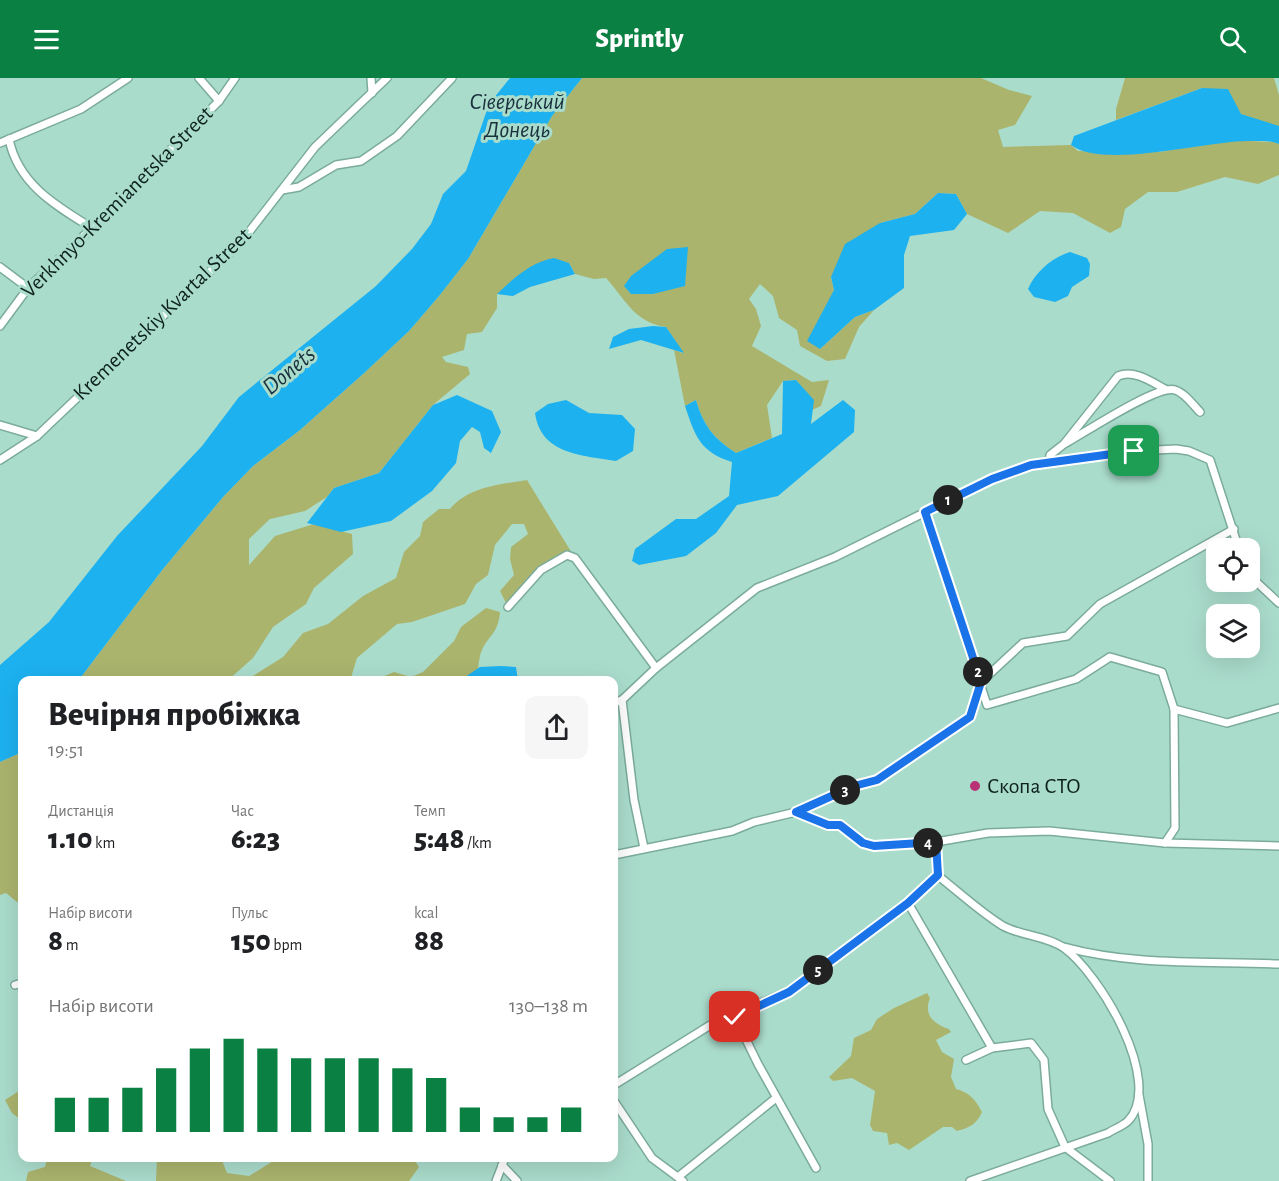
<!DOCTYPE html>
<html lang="uk">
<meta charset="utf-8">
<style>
body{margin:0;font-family:"Alegreya Sans",sans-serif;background:#f6f6f6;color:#202124;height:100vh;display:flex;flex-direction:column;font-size:22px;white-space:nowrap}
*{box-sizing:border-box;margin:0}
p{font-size:20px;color:#757577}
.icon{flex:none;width:33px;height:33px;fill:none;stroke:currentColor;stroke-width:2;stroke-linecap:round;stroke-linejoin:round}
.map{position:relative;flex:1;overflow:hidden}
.panel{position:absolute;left:18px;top:598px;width:600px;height:486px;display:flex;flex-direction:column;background:#fff;border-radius:12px;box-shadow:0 6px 24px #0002}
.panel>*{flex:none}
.tools{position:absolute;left:1206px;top:460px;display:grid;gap:12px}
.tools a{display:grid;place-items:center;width:54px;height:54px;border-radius:12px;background:#fff;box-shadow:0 6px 24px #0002;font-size:30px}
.pin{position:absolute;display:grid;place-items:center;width:51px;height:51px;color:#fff;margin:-26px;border-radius:12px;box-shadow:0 3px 9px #0006}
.km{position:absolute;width:30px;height:30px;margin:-15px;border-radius:50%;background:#222;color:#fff;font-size:16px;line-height:30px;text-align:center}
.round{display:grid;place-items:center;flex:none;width:63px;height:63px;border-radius:12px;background:#f6f6f6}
.overview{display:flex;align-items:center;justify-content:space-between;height:102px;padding:0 30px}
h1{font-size:33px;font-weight:800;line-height:45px}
.stats{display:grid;grid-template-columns:repeat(3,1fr);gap:9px;height:102px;padding:6px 30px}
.stats div{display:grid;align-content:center}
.stats b{font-size:30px;font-weight:800}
.stats small{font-size:16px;font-weight:400}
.stats p{font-size:16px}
.chart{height:168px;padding:12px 30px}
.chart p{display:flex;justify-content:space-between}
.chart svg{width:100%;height:108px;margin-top:6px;stroke:#0b8043;stroke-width:6}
header{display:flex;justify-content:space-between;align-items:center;height:78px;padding:0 30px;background:#0b8043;color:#fff;font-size:27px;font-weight:800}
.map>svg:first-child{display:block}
.green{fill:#abb46d}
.water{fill:#1db1f0}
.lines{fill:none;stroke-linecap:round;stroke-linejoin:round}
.street-casing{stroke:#7bab9d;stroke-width:10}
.street{stroke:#fff;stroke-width:7}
.route-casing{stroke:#fff;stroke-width:12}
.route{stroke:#1a73e8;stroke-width:8}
.poi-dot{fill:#b83275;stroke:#aadccc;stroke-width:2}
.labels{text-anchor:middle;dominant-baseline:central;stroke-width:6;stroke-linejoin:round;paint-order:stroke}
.street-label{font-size:22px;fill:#0e221d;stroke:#aadccc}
.poi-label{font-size:22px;fill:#0e221d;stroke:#aadccc;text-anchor:start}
.water-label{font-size:24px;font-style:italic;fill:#1a303c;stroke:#aadccc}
</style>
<header><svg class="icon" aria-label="menu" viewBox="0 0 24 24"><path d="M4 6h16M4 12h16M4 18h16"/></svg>Sprintly<svg class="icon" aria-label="search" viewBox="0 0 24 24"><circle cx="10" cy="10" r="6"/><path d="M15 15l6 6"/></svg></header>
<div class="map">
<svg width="1279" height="1103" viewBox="0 0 1279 1103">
<rect width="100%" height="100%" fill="#aadccc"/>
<!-- green -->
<g class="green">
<path d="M 582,0 L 981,0 L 1009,12 L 1032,18 L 1015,47 L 998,52 L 1003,69 L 1071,67 L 1078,73 L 1160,74 L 1227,62 L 1274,64 L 1279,66 L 1279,97 L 1258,106 L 1225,99 L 1177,114 L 1148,114 L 1125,131 L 1121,149 L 1110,155 L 1073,135 L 1040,133 L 1008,155 L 967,136 L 956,116 L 938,115 L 915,136 L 880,145 L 831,199 L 834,212 L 826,231 L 820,271 L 855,239 L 874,232 L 859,249 L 845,281 L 827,283 L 800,268 L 797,252 L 779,240 L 773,218 L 760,206 L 749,221 L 756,231 L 761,248 L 752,268 L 812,304 L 829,302 L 821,328 L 812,332 L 813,322 L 796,302 L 783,303 L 767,327 L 772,360 L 736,375 C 714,361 703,347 696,322 L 685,328 L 674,272 L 683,275 L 666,249 C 635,245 625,221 606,200 L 594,201 L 575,196 L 569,185 L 497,216 L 497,230 L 482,254 L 467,256 L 464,272 L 442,279 L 446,284 L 468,289 L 470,296 L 433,327 L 379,395 L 334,410 L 327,419 L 305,433 L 270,441 L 249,461 L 249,487 L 275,458 L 314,446 L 352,456 L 353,476 L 314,510 L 306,526 L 273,549 L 253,580 L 227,603 L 78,603 L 163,491 L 223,419 L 253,388 L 300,352 L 363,296 L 409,253 L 439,218 L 468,181 L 552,38 Z"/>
<path d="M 1125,0 L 1274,0 L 1279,17 L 1279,51 L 1241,36 L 1202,10 L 1116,42 L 1116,31 Z"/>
<path d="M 527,402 L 575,480 L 567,477 L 541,492 L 506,525 L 500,513 L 514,497 L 510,481 L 511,469 L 528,456 L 524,446 L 512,446 L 495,467 L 488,497 L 476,506 L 465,526 L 412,544 L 397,546 L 357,580 L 350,603 L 245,603 L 283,579 L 303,555 L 328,546 L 363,518 L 396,500 L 404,474 L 420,458 L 423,444 L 439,431 L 450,431 C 468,409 501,406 527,402 Z"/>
<path d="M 486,530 L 500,534 C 498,559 485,558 480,578 C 478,586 478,595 477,603 L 372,603 L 394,594 L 411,599 L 423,594 L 454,563 L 461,549 Z"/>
<path d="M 22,674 L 22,823 L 17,824 L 6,815 L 0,817 L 0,684 Z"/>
<path d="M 927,915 L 930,920 C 923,937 934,946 949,951 L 951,954 L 936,962 L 942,974 L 954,981 L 951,999 L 956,1011 C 970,1015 975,1021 982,1034 C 977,1046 969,1050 957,1053 L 952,1049 L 943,1049 L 909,1072 L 897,1065 L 889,1067 L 887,1055 L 873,1053 L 870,1047 L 875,1013 L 852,1000 L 833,1003 L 829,999 L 851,978 L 854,960 L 871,952 L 877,941 L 894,930 Z"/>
<path d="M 22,1011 L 22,1040 L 21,1042 L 12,1035 L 5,1022 Z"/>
<path d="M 47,1080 L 93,1080 L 90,1088 L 126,1103 L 26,1103 L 28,1094 L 45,1089 Z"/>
<path d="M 157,1080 L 221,1080 L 227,1095 L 249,1098 L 278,1080 L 413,1080 L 419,1089 L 409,1103 L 156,1103 Z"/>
</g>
<!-- water -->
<g class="water">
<path d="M 510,0 L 582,0 L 552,38 L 468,181 L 439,218 L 409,253 L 363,296 L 300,352 L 253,388 L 223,419 L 163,491 L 78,603 L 22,603 L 22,674 L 0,684 L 0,587 L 49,544 L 117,458 L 202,368 L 239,319 L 376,208 L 412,171 L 431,146 L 443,116 L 466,93 L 489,26 Z"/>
<path d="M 1202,10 L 1228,11 L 1241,36 L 1279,48 L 1279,66 C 1271,62 1260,63 1251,63 C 1208,62 1104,92 1071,67 L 1074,58 Z"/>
<path d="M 938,115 L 956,116 L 967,136 L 954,152 L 910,158 L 904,177 L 904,210 L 874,232 L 855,239 L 820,271 L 807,263 L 834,212 L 831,199 L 845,166 L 880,145 L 915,136 Z"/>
<path d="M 688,169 L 685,208 L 653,216 L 631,216 L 624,208 L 631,198 L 667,171 Z"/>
<path d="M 1070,174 L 1087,180 L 1090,186 L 1089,198 L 1072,209 L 1068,218 L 1055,224 L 1034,219 L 1028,211 C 1035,194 1053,179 1070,174 Z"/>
<path d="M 554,180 L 569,185 L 575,196 L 530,209 L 513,218 L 497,216 C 514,200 531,184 554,180 Z"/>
<path d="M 653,248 L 666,249 L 684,275 L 641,262 L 609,271 L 613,259 L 629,251 Z"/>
<path d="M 796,302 L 814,322 L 811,346 L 843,322 L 855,332 L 854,354 L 778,418 L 737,427 L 716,455 L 686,478 L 639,487 L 632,483 L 635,471 L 676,441 L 696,441 L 729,418 L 732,384 C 700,374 695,358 685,328 L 696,322 C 703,347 714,361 736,375 L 782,356 L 783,303 Z"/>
<path d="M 457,317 L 492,333 L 501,354 L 491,375 L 484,370 L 480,354 L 472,349 L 460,363 L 456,385 L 432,413 L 391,443 L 341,454 L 307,445 L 334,410 L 379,395 L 433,327 Z"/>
<path d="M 566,322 L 589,335 L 622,337 L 635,351 L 633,373 L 616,383 C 582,377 541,377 535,335 L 548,326 Z"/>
<path d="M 501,588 L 516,589 L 518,603 L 459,603 L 480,589 Z"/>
</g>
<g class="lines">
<!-- street casing -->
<g class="street-casing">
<g id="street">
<path d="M 199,0 L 219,23"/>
<path d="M 371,0 L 372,15"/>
<path d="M 9,61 C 18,106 56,128 92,150"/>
<path d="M 0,65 L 81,31 L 128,0"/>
<path d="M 282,112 L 299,109 L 336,87 L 361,83 L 397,58 L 452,0"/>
<path d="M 0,189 L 28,210"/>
<path d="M 0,248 L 28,210 L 92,150 L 219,23 L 235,0"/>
<path d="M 0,347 L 37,358"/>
<path d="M 1066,365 C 1086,354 1158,306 1175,312 C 1185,315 1193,327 1200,334"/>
<path d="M 0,382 L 37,358 L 242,163 L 315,69 L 387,0"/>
<path d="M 1049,383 L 1050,377 L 1064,366 L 1118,298 C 1134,291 1152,304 1165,311"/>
<path d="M 925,434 L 987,627 L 1076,601 L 1110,579 L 1162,594 L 1174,631 L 1175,750 L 1165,765"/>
<path d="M 1250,498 L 1279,525"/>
<path d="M 508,529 L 541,492 L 567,477 L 575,480 L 656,590"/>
<path d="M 622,622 L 634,722 L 644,770"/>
<path d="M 614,625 L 622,622 L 656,590 L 757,510 L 835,479 L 992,401 L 1031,387 L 1134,373 L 1176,371 L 1189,373 L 1210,382 L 1239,471"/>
<path d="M 1174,631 L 1227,645 L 1279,630"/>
<path d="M 796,734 L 828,747 L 840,747 L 863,765 L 874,768 L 936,764 L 988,755 L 1049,753 L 1165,765 L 1279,768"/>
<path d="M 614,777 L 732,753 L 754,744 L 796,734 L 854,708 L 877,702 L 970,640 L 981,604 L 1023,565 L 1067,558 L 1100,526 L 1234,451"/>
<path d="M 937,797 C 959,814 980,834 1003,848 C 1022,858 1047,858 1064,870 C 1099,895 1165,1004 1128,1043 C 1123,1048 1114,1051 1108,1055 L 970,1103"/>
<path d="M 908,825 L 992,970"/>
<path d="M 1064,869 C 1133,888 1208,883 1279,886"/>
<path d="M 15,907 L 22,905"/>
<path d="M 735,939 L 758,986 L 816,1090"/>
<path d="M 966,982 L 992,970 L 1031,965 L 1044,982 L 1048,1031 L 1065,1069 L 1110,1103"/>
<path d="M 614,1007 L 712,946 L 789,913 L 908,825 L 937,797 L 936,764"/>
<path d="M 1139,1017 L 1148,1066 L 1148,1103"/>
<path d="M 614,1023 L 652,1080 L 683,1103"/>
<path d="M 502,1087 L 517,1103"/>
<path d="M 678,1099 L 776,1020"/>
<path d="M 496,1103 L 505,1080"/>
</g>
</g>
<!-- street -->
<use href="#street" class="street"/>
</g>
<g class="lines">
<!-- route casing -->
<g class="route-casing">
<path id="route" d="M 735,939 L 789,914 L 908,825 L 938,797 L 936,764 L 874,768 L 863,765 L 840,747 L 828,747 L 796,734 L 854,708 L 877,702 L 970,639 L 981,604 L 925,434 L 992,401 L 1031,387 L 1134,373"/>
</g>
<!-- route -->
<use href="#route" class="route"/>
</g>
<!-- markers -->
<circle class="poi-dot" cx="975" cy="708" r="6"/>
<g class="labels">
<!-- street labels -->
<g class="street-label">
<text transform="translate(117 124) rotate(-45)">Verkhnyo-Kremianetska Street</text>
<text transform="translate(162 236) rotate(-44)">Kremenetskiy Kvartal Street</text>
</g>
<!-- poi labels -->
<g class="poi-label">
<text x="987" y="708">Скопа СТО</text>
</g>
<!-- water labels -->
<g class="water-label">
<text x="517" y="24">Сіверський<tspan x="517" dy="28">Донець</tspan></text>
<text transform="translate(289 293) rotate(-40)">Donets</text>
</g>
</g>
</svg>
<div class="tools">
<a><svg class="icon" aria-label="locate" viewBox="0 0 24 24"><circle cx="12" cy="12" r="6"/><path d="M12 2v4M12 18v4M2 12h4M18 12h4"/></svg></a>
<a><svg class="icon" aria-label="layers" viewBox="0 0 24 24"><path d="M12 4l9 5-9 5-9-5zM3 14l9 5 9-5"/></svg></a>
</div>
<div class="pin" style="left:1134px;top:373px;background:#1e9e55"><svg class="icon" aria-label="arrive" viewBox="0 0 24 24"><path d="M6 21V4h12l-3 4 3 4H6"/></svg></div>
<div class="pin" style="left:735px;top:939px;background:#d93025"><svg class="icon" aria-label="check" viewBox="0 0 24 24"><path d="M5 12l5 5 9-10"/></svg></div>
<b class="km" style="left:948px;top:422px">1</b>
<b class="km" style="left:978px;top:594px">2</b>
<b class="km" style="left:845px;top:712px">3</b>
<b class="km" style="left:928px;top:765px">4</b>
<b class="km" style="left:818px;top:892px">5</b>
<section class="panel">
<div class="overview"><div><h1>Вечірня пробіжка</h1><p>19:51</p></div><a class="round"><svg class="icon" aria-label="share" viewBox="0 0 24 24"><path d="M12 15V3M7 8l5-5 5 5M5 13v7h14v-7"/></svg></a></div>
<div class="stats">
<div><p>Дистанція</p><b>1.10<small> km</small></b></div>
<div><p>Час</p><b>6:23</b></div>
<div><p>Темп</p><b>5:48<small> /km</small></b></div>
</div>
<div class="stats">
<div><p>Набір висоти</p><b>8<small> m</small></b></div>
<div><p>Пульс</p><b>150<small> bpm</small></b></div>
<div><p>kcal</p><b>88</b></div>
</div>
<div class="chart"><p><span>Набір висоти</span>130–138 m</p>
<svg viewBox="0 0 160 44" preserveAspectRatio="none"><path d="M5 44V30M15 44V30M25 44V26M35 44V18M45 44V10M55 44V6M65 44V10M75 44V14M85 44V14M95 44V14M105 44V18M115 44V22M125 44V34M135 44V38M145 44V38M155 44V34"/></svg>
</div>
</section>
</div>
